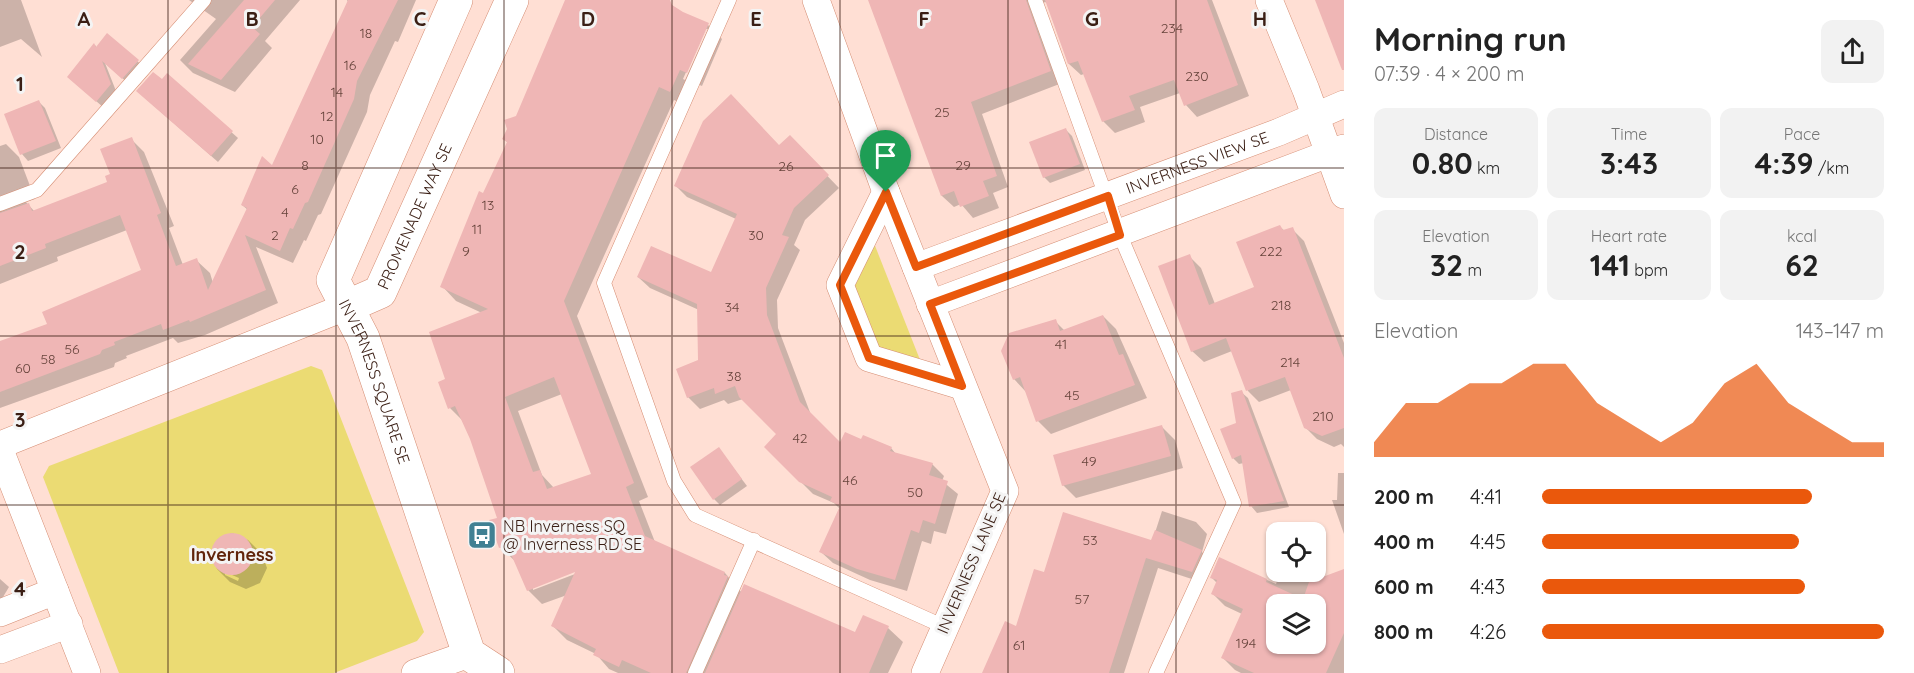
<!DOCTYPE html>
<meta charset="utf-8">
<style>
body{margin:0;font-family:Quicksand,sans-serif;background:#f2f2f2;color:#222;height:100vh;display:flex;flex-direction:column;font-size:22px;white-space:nowrap}
*{box-sizing:border-box;margin:0}
p{font-size:20px;color:#767676}
.icon{flex:none;width:33px;height:33px;fill:none;stroke:currentColor;stroke-width:2;stroke-linecap:round;stroke-linejoin:round}
.map{position:relative;flex:1;overflow:hidden}
.sheet{display:flex;flex-direction:column;background:#fff;width:570px}
.sheet>*{flex:none}
.controls{position:absolute;left:1266px;top:522px;display:grid;gap:12px}
.controls a{display:grid;place-items:center;width:60px;height:60px;border-radius:12px;background:#fff;box-shadow:0 2px 4px #0004;font-size:30px}
.pin{position:absolute;display:grid;place-items:center;width:51px;height:51px;color:#fff;margin:-62px -26px;border-radius:50% 50% 50% 0;rotate:-45deg;box-shadow:0 0 6px #0007}
.pin .icon{rotate:45deg}
.round{display:grid;place-items:center;flex:none;width:63px;height:63px;border-radius:12px;background:#f2f2f2}
.overview{display:flex;align-items:center;justify-content:space-between;height:102px;padding:0 30px}
h1{font-size:33px;font-weight:700;line-height:45px}
.metrics{display:grid;grid-template-columns:repeat(3,1fr);gap:9px;height:102px;padding:6px 30px}
.metrics div{display:grid;align-content:center;border-radius:12px;background:#f2f2f2;text-align:center}
.metrics b{font-size:30px;font-weight:700}
.metrics small{font-size:16px;font-weight:400}
.metrics p{font-size:16px}
.chart{height:168px;padding:12px 30px}
.chart p{display:flex;justify-content:space-between}
.chart svg{width:100%;height:108px;margin-top:6px;fill:#ea580c;opacity:.7}
ul{padding:0 30px;list-style:none;font-size:20px}
li{display:grid;grid-template-columns:96px 72px 1fr;align-items:center;height:45px}
li i{height:15px;border-radius:8px;background:#ea580c}
main{display:flex;flex:1;min-height:0}
.map>svg:first-child{display:block}
.green{fill:#ebdb73}
.shadow{fill:#0003;fill-rule:evenodd}
.building{fill:#efb6b5;fill-rule:evenodd}
.lines{fill:none;stroke-linecap:round;stroke-linejoin:round}
.lane-casing{stroke:#d58d73;stroke-width:15}
.street-casing{stroke:#d58d73;stroke-width:28}
.secondary-casing{stroke:#d58d73;stroke-width:34}
.lane{stroke:#fff;stroke-width:14}
.street{stroke:#fff;stroke-width:27}
.secondary{stroke:#fff;stroke-width:33}
.route-casing{stroke:#fff;stroke-width:12}
.route{stroke:#ea580c;stroke-width:8}
.grid{fill:none;stroke:#3a1e14;stroke-width:1.5;stroke-opacity:0.55}
.labels{text-anchor:middle;dominant-baseline:central;stroke-width:6;stroke-linejoin:round;paint-order:stroke}
.number-label{font-size:14px;fill:#67443c}
.street-label{font-size:16px;fill:#3a1e14;stroke:#f4f4f4}
.poi-label{font-size:16px;fill:#3a1e14;stroke:#f4f4f4;text-anchor:start}
.neighbourhood-label{font-size:18px;font-weight:bold;fill:#61240b;stroke:#f4f4f4}
.grid-label{font-size:20px;text-anchor:middle;font-weight:bold;fill:#3a1e14;stroke:#f4f4f4;stroke-width:6;stroke-linejoin:round;paint-order:stroke}
</style>
<main>
<div class="map">
<svg width="1344" height="673" viewBox="0 0 1344 673">
<rect width="100%" height="100%" fill="#ffdfd4"/>
<!-- green -->
<g class="green">
<path d="M 868,228 L 926,375 L 869,358 L 840,285 Z"/>
<path d="M 311,366 L 322,370 L 424,632 L 417,641 L 334,673 L 119,673 L 43,477 L 49,466 Z"/>
</g>
<!-- shadow -->
<g class="shadow">
<path d="M 0,0 L 21,0 L 42,57 L 21,39 L 0,47 Z"/>
<path d="M 189,0 L 300,0 L 265,41 L 272,48 L 235,92 L 193,73 L 180,60 L 216,19 Z"/>
<path d="M 347,0 L 416,0 L 398,42 L 395,41 L 370,95 L 367,112 L 321,214 L 318,215 L 306,241 L 304,240 L 293,263 L 256,247 L 278,303 L 205,335 L 178,343 L 173,338 L 126,356 L 127,358 L 115,363 L 114,367 L 0,408 L 0,342 L 49,324 L 143,271 L 127,230 L 57,257 L 58,261 L 0,284 L 0,146 L 6,144 L 19,157 L 35,199 L 26,202 L 35,212 L 109,183 L 131,139 L 144,152 L 174,226 L 169,228 L 183,265 L 196,260 L 210,273 L 213,283 L 248,210 L 242,205 L 273,168 L 348,2 Z"/>
<path d="M 566,0 L 664,0 L 683,13 L 708,25 L 722,39 L 702,86 L 695,83 L 685,105 L 674,100 L 577,316 L 648,497 L 639,501 L 655,542 L 725,573 L 742,593 L 856,634 L 864,617 L 888,628 L 903,642 L 888,673 L 618,673 L 609,669 L 596,654 L 567,640 L 553,626 L 567,595 L 542,604 L 528,590 L 515,561 L 500,547 L 499,518 L 471,438 L 464,422 L 450,408 L 447,380 L 482,313 L 456,301 L 442,286 L 508,143 L 504,139 L 517,117 ZM 705,29 L 708,29 L 685,80 L 683,79 ZM 562,394 L 593,475 L 554,488 L 542,475 L 518,411 ZM 582,568 L 583,571 L 533,590 L 533,587 Z"/>
<path d="M 869,0 L 1212,0 L 1249,96 L 1197,117 L 1186,105 L 1180,93 L 1140,107 L 1145,122 L 1115,133 L 1103,121 L 1084,74 L 1081,75 L 1069,64 L 1047,3 L 1045,2 L 1039,6 L 1062,83 L 982,114 L 1008,187 L 993,193 L 999,208 L 973,218 L 961,204 L 954,207 L 942,196 Z"/>
<path d="M 107,35 L 144,67 L 129,84 L 105,63 L 116,91 L 103,107 L 75,83 L 95,45 L 97,48 Z"/>
<path d="M 167,75 L 238,138 L 218,162 L 144,97 Z"/>
<path d="M 39,102 L 45,108 L 61,148 L 28,161 L 22,154 L 6,114 Z"/>
<path d="M 1066,130 L 1072,136 L 1085,170 L 1050,183 L 1044,177 Z"/>
<path d="M 790,137 L 839,188 L 805,220 L 794,245 L 800,250 L 777,300 L 778,328 L 811,415 L 841,445 L 862,441 L 891,448 L 896,454 L 932,464 L 944,476 L 942,481 L 958,494 L 946,534 L 934,531 L 931,544 L 922,541 L 907,591 L 870,580 L 833,563 L 821,552 L 840,509 L 834,503 L 813,494 L 766,447 L 778,434 L 743,399 L 728,404 L 724,400 L 700,409 L 688,397 L 699,362 L 699,310 L 650,288 L 638,277 L 712,274 L 736,219 L 687,197 L 676,186 L 779,147 Z"/>
<path d="M 1280,227 L 1285,231 L 1292,229 L 1304,241 L 1344,343 L 1344,447 L 1341,444 L 1334,447 L 1317,439 L 1305,427 L 1291,390 L 1259,402 L 1248,391 L 1232,351 L 1204,362 L 1192,351 L 1189,256 L 1201,268 L 1215,304 L 1256,288 Z"/>
<path d="M 1103,316 L 1116,329 L 1147,398 L 1051,434 L 1038,421 L 1027,393 L 1014,379 L 1055,321 L 1065,331 Z"/>
<path d="M 1241,392 L 1248,398 L 1289,507 L 1257,513 L 1251,506 L 1244,463 L 1239,464 L 1233,458 Z"/>
<path d="M 1162,427 L 1175,440 L 1183,468 L 1076,498 L 1063,485 Z"/>
<path d="M 719,449 L 747,486 L 720,505 L 714,499 Z"/>
<path d="M 1338,473 L 1344,473 L 1344,534 L 1332,500 L 1337,500 Z"/>
<path d="M 1162,511 L 1196,522 L 1207,534 L 1202,552 L 1213,563 L 1204,583 L 1158,568 L 1124,673 L 984,673 L 1017,628 L 1045,574 L 1152,542 Z"/>
<path d="M 232,533 L 248,540 L 262,554 L 267,568 L 260,583 L 246,589 L 230,582 L 217,569 L 211,553 L 218,539 ZM 225,572 L 239,578 L 238,581 L 225,575 Z"/>
<path d="M 1220,559 L 1276,584 L 1280,572 L 1316,572 L 1316,567 L 1320,580 L 1344,571 L 1344,673 L 1241,673 L 1235,670 L 1223,658 L 1242,614 L 1225,606 L 1213,594 L 1217,583 L 1211,577 ZM 1276,604 L 1316,604 L 1316,644 L 1276,644 Z"/>
<path d="M 0,579 L 9,587 L 0,602 Z"/>
</g>
<!-- building -->
<g class="building">
<path d="M 244,0 L 275,0 L 252,27 L 260,34 L 221,80 L 188,64 Z"/>
<path d="M 348,0 L 398,0 L 357,81 L 354,99 L 308,202 L 305,203 L 293,229 L 290,228 L 280,251 L 245,235 L 266,290 L 190,322 L 189,320 L 163,330 L 161,324 L 114,342 L 115,345 L 102,350 L 100,354 L 0,392 L 0,341 L 47,324 L 42,312 L 141,270 L 120,215 L 45,244 L 46,248 L 0,266 L 0,213 L 29,203 L 32,211 L 107,182 L 105,176 L 110,174 L 100,149 L 132,137 L 161,213 L 157,215 L 176,266 L 197,258 L 208,290 L 247,208 L 241,205 L 262,156 L 272,165 Z"/>
<path d="M 565,0 L 670,0 L 672,5 L 683,12 L 709,23 L 687,73 L 680,70 L 670,92 L 659,87 L 564,301 L 634,483 L 626,487 L 645,536 L 725,572 L 724,575 L 728,576 L 686,673 L 651,673 L 622,660 L 619,667 L 593,655 L 596,649 L 551,626 L 575,572 L 527,591 L 507,545 L 499,548 L 489,520 L 497,518 L 470,439 L 455,406 L 448,409 L 438,382 L 445,379 L 429,332 L 488,309 L 440,287 L 479,191 L 483,193 L 507,142 L 502,139 L 507,129 L 504,120 L 516,116 ZM 554,377 L 591,474 L 547,489 L 540,470 L 533,472 L 505,397 Z"/>
<path d="M 868,0 L 1026,0 L 1051,71 L 971,102 L 997,176 L 983,181 L 989,196 L 960,207 L 954,191 L 941,196 Z"/>
<path d="M 1045,0 L 1207,0 L 1238,85 L 1184,106 L 1174,80 L 1129,96 L 1135,110 L 1102,122 L 1078,61 L 1068,64 Z"/>
<path d="M 1315,0 L 1344,0 L 1344,70 L 1342,70 Z"/>
<path d="M 107,33 L 139,60 L 122,79 L 102,61 L 111,84 L 96,102 L 67,77 L 94,43 L 96,47 Z"/>
<path d="M 153,72 L 162,79 L 167,73 L 233,131 L 211,156 L 136,91 Z"/>
<path d="M 731,94 L 779,145 L 790,135 L 829,175 L 794,208 L 782,235 L 789,237 L 766,288 L 767,315 L 800,402 L 840,442 L 845,432 L 861,439 L 863,435 L 892,447 L 890,451 L 933,463 L 929,475 L 948,481 L 935,524 L 923,520 L 919,533 L 911,530 L 895,580 L 857,569 L 819,552 L 840,506 L 830,501 L 832,497 L 799,482 L 764,447 L 776,434 L 739,397 L 735,386 L 715,394 L 714,388 L 687,398 L 676,369 L 698,360 L 697,304 L 637,277 L 651,246 L 711,272 L 737,214 L 674,186 L 703,121 Z"/>
<path d="M 39,100 L 56,141 L 20,155 L 4,114 Z"/>
<path d="M 1066,128 L 1080,164 L 1043,178 L 1029,142 Z"/>
<path d="M 1280,225 L 1283,230 L 1293,227 L 1344,358 L 1344,428 L 1322,436 L 1304,428 L 1285,377 L 1246,391 L 1226,338 L 1191,352 L 1158,266 L 1190,254 L 1209,305 L 1254,287 L 1236,242 Z"/>
<path d="M 1103,315 L 1119,355 L 1123,354 L 1135,385 L 1036,422 L 1020,377 L 1013,380 L 1001,351 L 1009,333 L 1056,319 L 1060,331 Z"/>
<path d="M 1242,390 L 1262,444 L 1284,501 L 1249,507 L 1241,455 L 1232,459 L 1220,429 L 1236,423 L 1231,393 Z"/>
<path d="M 1162,425 L 1171,456 L 1062,486 L 1053,455 Z"/>
<path d="M 719,447 L 742,479 L 713,500 L 690,467 Z"/>
<path d="M 1063,512 L 1151,540 L 1155,530 L 1202,550 L 1192,572 L 1146,558 L 1109,673 L 982,673 L 1005,621 L 1016,626 L 1034,569 L 1044,572 Z"/>
<circle cx="232" cy="554" r="21"/>
<path d="M 1219,557 L 1267,579 L 1266,582 L 1303,599 L 1309,582 L 1344,569 L 1344,633 L 1326,673 L 1254,673 L 1221,658 L 1243,609 L 1211,594 L 1217,580 L 1210,578 ZM 1276,604 L 1316,604 L 1316,644 L 1276,644 Z"/>
<path d="M 744,584 L 855,632 L 863,615 L 889,626 L 869,673 L 705,673 Z"/>
</g>
<g class="lines">
<!-- lane casing -->
<g class="lane-casing">
<g id="lane">
<path d="M 729,0 L 604,283 L 674,481 L 695,515 L 945,627"/>
<path d="M 1035,0 L 1120,235 L 1234,503 L 1156,673"/>
<path d="M 0,204 L 37,190 L 204,0"/>
<path d="M 695,673 L 754,540"/>
</g>
</g>
<!-- street casing -->
<g class="street-casing">
<g id="street">
<path d="M 816,0 L 886,192 L 1005,491 L 925,673"/>
<path d="M 1269,0 L 1306,90 L 1344,195"/>
<path d="M 886,192 L 840,285 L 869,358 L 962,386"/>
<path id="s1" d="M 916,267 L 1279,132 L 1344,104"/>
<path d="M 930,304 L 1344,148"/>
<path d="M 0,445 L 348,306"/>
<path d="M 0,450 L 87,673"/>
<path d="M 0,613 L 55,591"/>
<path d="M 0,650 L 69,624"/>
<path d="M 415,673 L 469,654"/>
</g>
</g>
<!-- secondary casing -->
<g class="secondary-casing">
<g id="secondary">
<path id="s2" d="M 456,0 L 333,280 L 363,338 L 469,654 L 498,673"/>
<path id="s3" d="M 348,306 L 380,292 L 512,0"/>
</g>
</g>
<!-- lane -->
<use href="#lane" class="lane"/>
<!-- street -->
<use href="#street" class="street"/>
<!-- secondary -->
<use href="#secondary" class="secondary"/>
</g>
<g class="lines">
<!-- route casing -->
<g class="route-casing">
<path id="route" d="M 886,192 L 916,267 L 1108,196 L 1120,235 L 930,304 L 962,386 L 869,358 L 840,285 Z"/>
</g>
<!-- route -->
<use href="#route" class="route"/>
</g>
<!-- grid -->
<path class="grid" d="M 168,0 L 168,673M 336,0 L 336,673M 504,0 L 504,673M 672,0 L 672,673M 840,0 L 840,673M 1008,0 L 1008,673M 1176,0 L 1176,673M 0,168 L 1344,168M 0,336 L 1344,336M 0,505 L 1344,505"/>
<!-- icons -->
<defs>
<g id="bus-square" transform="scale(1.5)"><rect x="-9" y="-9" width="18" height="18" rx="4" fill="#408093" stroke="#f4f4f4"/><path d="M-5-6H5V4H4V6H2V4H-2V6H-4V4H-5ZM-3.5-4V0h7V-4ZM-3.5 1.2v1.5H-2V1.2ZM2 1.2v1.5H3.5V1.2Z" fill="#fff"/></g>
</defs>
<g fill-rule="evenodd">
<use href="#bus-square" x="482" y="535"/>
</g>
<g class="labels">
<!-- number labels -->
<g class="number-label">
<text x="1172" y="28">234</text>
<text x="366" y="33">18</text>
<text x="350" y="65">16</text>
<text x="1197" y="76">230</text>
<text x="337" y="92">14</text>
<text x="942" y="112">25</text>
<text x="327" y="116">12</text>
<text x="317" y="139">10</text>
<text x="305" y="165">8</text>
<text x="963" y="165">29</text>
<text x="786" y="166">26</text>
<text x="295" y="189">6</text>
<text x="488" y="205">13</text>
<text x="285" y="212">4</text>
<text x="477" y="229">11</text>
<text x="275" y="235">2</text>
<text x="756" y="235">30</text>
<text x="466" y="251">9</text>
<text x="1271" y="251">222</text>
<text x="1281" y="305">218</text>
<text x="732" y="307">34</text>
<text x="1061" y="344">41</text>
<text x="72" y="349">56</text>
<text x="48" y="359">58</text>
<text x="1290" y="362">214</text>
<text x="23" y="368">60</text>
<text x="734" y="376">38</text>
<text x="1072" y="395">45</text>
<text x="1323" y="416">210</text>
<text x="800" y="438">42</text>
<text x="1089" y="461">49</text>
<text x="850" y="480">46</text>
<text x="915" y="492">50</text>
<text x="1090" y="540">53</text>
<text x="1082" y="599">57</text>
<text x="1246" y="643">194</text>
<text x="1019" y="645">61</text>
</g>
<!-- street labels -->
<g class="street-label">
<text stroke="none"><textPath href="#s1" startOffset="300">INVERNESS VIEW SE</textPath></text>
<text stroke="none"><textPath href="#s3" startOffset="118">PROMENADE WAY SE</textPath></text>
<text stroke="none"><textPath href="#s2" startOffset="416">INVERNESS SQUARE SE</textPath></text>
<text transform="translate(971 563) rotate(-67)">INVERNESS LANE SE</text>
</g>
<!-- poi labels -->
<g class="poi-label">
<text x="503" y="526">NB Inverness SQ<tspan x="503" dy="18">@ Inverness RD SE</tspan></text>
</g>
<!-- neighbourhood labels -->
<g class="neighbourhood-label">
<text x="232" y="554">Inverness</text>
</g>
</g>
<g class="grid-label">
<text x="84" y="26">A</text>
<text x="252" y="26">B</text>
<text x="420" y="26">C</text>
<text x="588" y="26">D</text>
<text x="756" y="26">E</text>
<text x="924" y="26">F</text>
<text x="1092" y="26">G</text>
<text x="1260" y="26">H</text>
<text x="20" y="91">1</text>
<text x="20" y="259">2</text>
<text x="20" y="427">3</text>
<text x="20" y="596">4</text>
</g>
</svg>
<div class="controls">
<a><svg class="icon" aria-label="locate" viewBox="0 0 24 24"><circle cx="12" cy="12" r="6"/><path d="M12 2v4M12 18v4M2 12h4M18 12h4"/></svg></a>
<a><svg class="icon" aria-label="layers" viewBox="0 0 24 24"><path d="M12 4l9 5-9 5-9-5zM3 14l9 5 9-5"/></svg></a>
</div>
<div class="pin" style="left:886px;top:192px;background:#1e9e55"><svg class="icon" aria-label="arrive" viewBox="0 0 24 24"><path d="M6 21V4h12l-3 4 3 4H6"/></svg></div>
</div>
<section class="sheet">
<div class="overview"><div><h1>Morning run</h1><p>07:39 · 4 × 200 m</p></div><a class="round"><svg class="icon" aria-label="share" viewBox="0 0 24 24"><path d="M12 15V3M7 8l5-5 5 5M5 13v7h14v-7"/></svg></a></div>
<div class="metrics">
<div><p>Distance</p><b>0.80<small> km</small></b></div>
<div><p>Time</p><b>3:43</b></div>
<div><p>Pace</p><b>4:39<small> /km</small></b></div>
</div>
<div class="metrics">
<div><p>Elevation</p><b>32<small> m</small></b></div>
<div><p>Heart rate</p><b>141<small> bpm</small></b></div>
<div><p>kcal</p><b>62</b></div>
</div>
<div class="chart"><p><span>Elevation</span>143–147 m</p>
<svg viewBox="0 0 160 44" preserveAspectRatio="none"><path d="M0 44V38L10 22L20 22L30 14L40 14L50 6L60 6L70 22L80 30L90 38L100 30L110 14L120 6L130 22L140 30L150 38L160 38V44z"/></svg>
</div>
<ul>
<li><b>200 m</b>4:41<i style="width:79%"></i></li>
<li><b>400 m</b>4:45<i style="width:75%"></i></li>
<li><b>600 m</b>4:43<i style="width:77%"></i></li>
<li><b>800 m</b>4:26<i style="width:100%"></i></li>
</ul>
</section>
</main>
